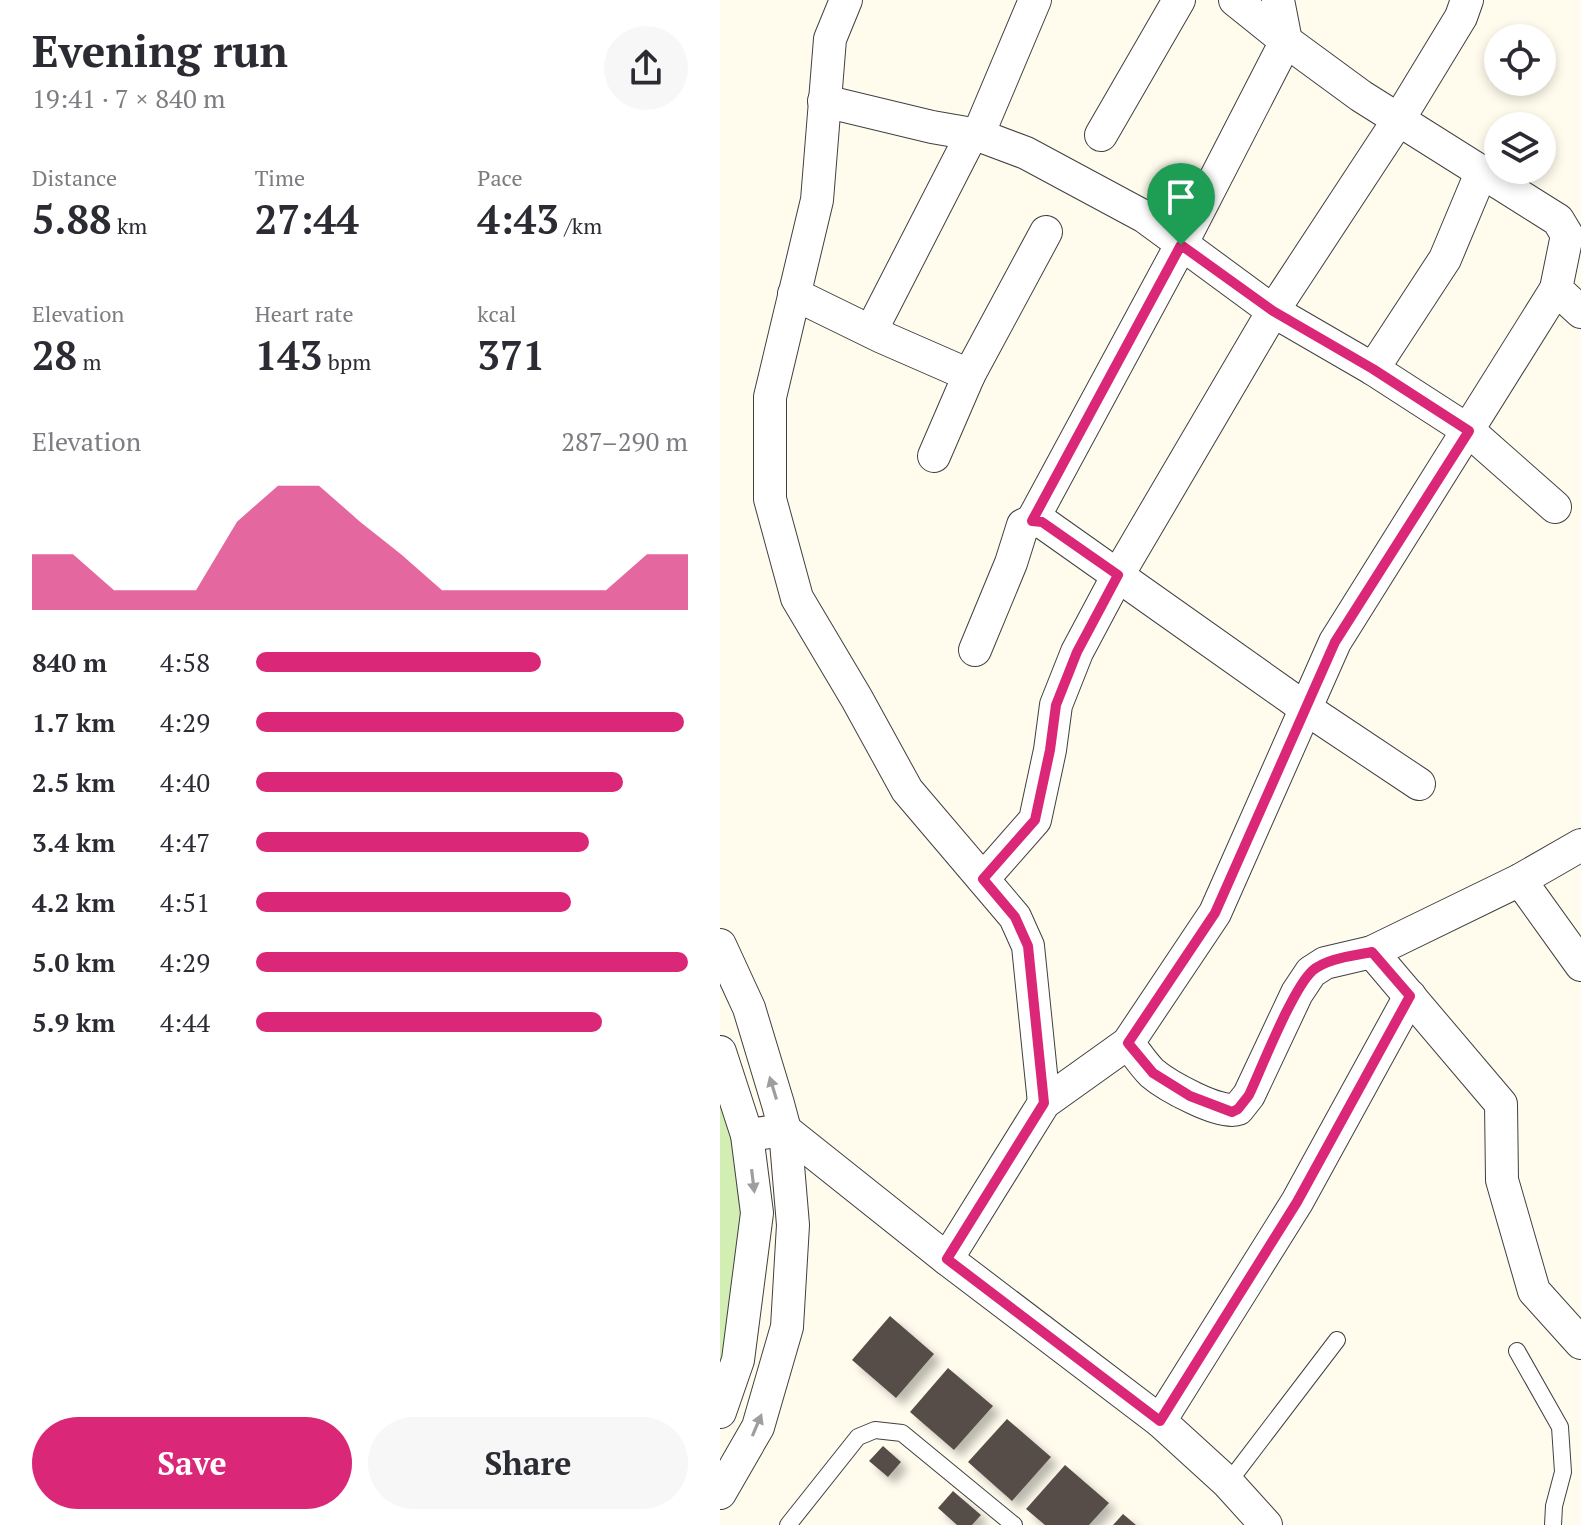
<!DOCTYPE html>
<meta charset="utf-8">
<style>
body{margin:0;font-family:"PT Serif",serif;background:#f7f7f7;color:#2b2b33;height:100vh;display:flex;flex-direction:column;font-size:30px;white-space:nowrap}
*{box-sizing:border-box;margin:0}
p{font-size:26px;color:#7c7c81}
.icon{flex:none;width:44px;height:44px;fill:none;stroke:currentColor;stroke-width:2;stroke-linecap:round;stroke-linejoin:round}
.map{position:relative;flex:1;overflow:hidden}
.drawer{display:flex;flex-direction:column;background:#fff;width:720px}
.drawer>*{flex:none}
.fabs{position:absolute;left:764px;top:24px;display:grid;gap:16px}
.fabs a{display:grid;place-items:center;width:72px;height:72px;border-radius:50%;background:#fff;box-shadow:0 4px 12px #0003;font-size:40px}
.pin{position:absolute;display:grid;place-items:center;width:68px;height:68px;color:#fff;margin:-82px -34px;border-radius:50% 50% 50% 0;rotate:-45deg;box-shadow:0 0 8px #0007}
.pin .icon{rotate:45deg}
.round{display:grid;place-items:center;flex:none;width:84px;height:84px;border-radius:42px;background:#f7f7f7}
.overview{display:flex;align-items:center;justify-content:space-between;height:136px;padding:0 32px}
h1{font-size:44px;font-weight:700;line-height:60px}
.stats{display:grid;grid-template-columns:repeat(3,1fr);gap:12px;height:136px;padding:8px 32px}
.stats div{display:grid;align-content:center}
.stats b{font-size:40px;font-weight:700}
.stats small{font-size:22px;font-weight:400}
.stats p{font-size:22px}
.chart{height:224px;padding:16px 32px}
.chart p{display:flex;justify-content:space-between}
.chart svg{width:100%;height:144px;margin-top:8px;fill:#db2777;opacity:.7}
.button{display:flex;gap:16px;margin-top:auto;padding:16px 32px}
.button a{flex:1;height:92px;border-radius:48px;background:#db2777;color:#fff;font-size:32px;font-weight:700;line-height:92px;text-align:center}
.button a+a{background:#f7f7f7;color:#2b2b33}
ul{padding:0 32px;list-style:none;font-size:26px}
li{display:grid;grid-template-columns:128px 96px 1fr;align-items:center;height:60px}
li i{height:20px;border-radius:10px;background:#db2777}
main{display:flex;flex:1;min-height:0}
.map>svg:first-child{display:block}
.green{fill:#d2eeb2}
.building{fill:#574e48;filter:url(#shadow)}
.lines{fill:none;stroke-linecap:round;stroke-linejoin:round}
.lane-casing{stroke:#404040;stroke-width:18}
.street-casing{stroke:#404040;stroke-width:34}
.lane{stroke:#fff;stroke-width:16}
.street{stroke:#fff;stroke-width:32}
.oneway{fill:#9e9e9e}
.route-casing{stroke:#fff;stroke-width:16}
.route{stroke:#db2777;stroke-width:10}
</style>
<main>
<section class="drawer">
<div class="overview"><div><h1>Evening run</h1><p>19:41 · 7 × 840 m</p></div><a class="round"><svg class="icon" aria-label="share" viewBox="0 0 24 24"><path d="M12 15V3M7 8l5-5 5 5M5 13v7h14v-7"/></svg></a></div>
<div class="stats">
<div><p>Distance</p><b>5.88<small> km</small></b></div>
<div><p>Time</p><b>27:44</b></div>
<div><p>Pace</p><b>4:43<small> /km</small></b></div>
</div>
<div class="stats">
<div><p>Elevation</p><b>28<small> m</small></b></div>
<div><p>Heart rate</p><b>143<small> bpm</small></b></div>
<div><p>kcal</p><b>371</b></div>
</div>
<div class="chart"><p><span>Elevation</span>287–290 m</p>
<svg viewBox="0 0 160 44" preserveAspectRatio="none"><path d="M0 44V27L10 27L20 38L30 38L40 38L50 17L60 6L70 6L80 17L90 27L100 38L110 38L120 38L130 38L140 38L150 27L160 27V44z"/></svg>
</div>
<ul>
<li><b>840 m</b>4:58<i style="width:66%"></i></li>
<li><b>1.7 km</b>4:29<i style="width:99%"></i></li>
<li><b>2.5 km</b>4:40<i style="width:85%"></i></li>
<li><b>3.4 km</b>4:47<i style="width:77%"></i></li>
<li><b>4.2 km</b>4:51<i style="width:73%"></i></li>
<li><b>5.0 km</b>4:29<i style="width:100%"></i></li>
<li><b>5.9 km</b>4:44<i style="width:80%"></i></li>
</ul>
<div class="button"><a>Save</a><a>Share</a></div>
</section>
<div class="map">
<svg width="861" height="1525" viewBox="0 0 861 1525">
<defs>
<filter id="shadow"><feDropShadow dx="7" dy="7" stdDeviation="4" flood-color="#0004"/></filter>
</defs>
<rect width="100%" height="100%" fill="#fffbed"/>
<!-- green -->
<path class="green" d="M 0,1053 L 31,1174 L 0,1398 Z"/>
<!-- building -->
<g class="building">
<path d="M 170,1316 L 214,1354 L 176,1398 L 132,1360 Z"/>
<path d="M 228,1368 L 273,1406 L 234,1450 L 190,1412 Z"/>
<path d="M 287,1419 L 331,1457 L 292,1501 L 248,1462 Z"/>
<path d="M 163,1446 L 181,1462 L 168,1477 L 149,1461 Z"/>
<path d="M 345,1465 L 389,1503 L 369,1525 L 325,1525 L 306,1509 Z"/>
<path d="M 233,1491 L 261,1515 L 252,1525 L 237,1525 L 218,1508 Z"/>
<path d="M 403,1514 L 416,1525 L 393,1525 Z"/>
</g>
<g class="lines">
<!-- lane casing -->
<g class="lane-casing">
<g id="lane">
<path d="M 797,1351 L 840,1427 L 843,1472 L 834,1506 L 833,1525"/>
<path d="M 508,1483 L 617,1340"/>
<path d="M 68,1525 L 138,1437 L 155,1430 L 182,1433 L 294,1525"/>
</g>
</g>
<!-- street casing -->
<g class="street-casing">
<g id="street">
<path d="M 126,0 L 110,39 L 97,200 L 50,397 L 50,499 L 77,598 L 137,699 L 187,790 L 295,917 L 308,946 L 324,1103"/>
<path d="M 558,0 L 566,41 L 641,96 L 838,220 L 847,235 L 836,289 L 861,312"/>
<path d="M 104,101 L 212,127 L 258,135 L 306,153 L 425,217 L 553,311 L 679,119 L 741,17 L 747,0"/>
<path d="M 258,135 L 315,0"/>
<path d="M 381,135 L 459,0"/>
<path d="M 74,294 L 162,337 L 249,375"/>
<path d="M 151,331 L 252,134"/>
<path d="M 653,369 L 725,259 L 761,173"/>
<path d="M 214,456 L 249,375 L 326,232"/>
<path d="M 312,521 L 461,245 L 566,41 L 515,0"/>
<path d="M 255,650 L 291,563 L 303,525 L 312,521 L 322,522 L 585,708 L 699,784"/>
<path d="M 263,879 L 315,820 L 330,750 L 336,705 L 357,652 L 398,575 L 553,311 L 653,369 L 749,431 L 835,507"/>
<path d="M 800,880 L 861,965"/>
<path d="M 0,945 L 29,1008 L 58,1104 L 65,1130 L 73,1225 L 67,1327 L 38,1427 L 0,1493"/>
<path d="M 652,952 L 781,1104 L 782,1180 L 814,1291 L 861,1343"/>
<path d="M 408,1043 C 416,1053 423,1064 432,1073 C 446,1085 501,1116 518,1109 L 529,1095 L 577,993 L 591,972 L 605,963 L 652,952 L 800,880 L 861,845"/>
<path d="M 0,1052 L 27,1135 L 37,1213 L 18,1360 L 0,1412"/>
<path d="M 27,1135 L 65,1130 L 227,1259 L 440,1421 L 577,1202 L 690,996"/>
<path d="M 227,1259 L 324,1103 L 408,1043 L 495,913 L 615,642 L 836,289"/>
<path d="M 440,1421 L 508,1483 L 546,1525"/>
</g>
</g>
<!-- lane -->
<use href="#lane" class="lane"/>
<!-- street -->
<use href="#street" class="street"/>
</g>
<!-- one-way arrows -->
<defs><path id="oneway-solid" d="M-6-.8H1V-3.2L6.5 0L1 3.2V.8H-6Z" transform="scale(2)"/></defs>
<g class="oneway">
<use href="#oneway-solid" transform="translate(53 1088) rotate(-107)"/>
<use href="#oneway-solid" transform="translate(33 1181) rotate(83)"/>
<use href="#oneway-solid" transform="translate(37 1425) rotate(-67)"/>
</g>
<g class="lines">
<!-- route casing -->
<g class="route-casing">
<path id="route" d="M 461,245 L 553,311 L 653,369 L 749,431 L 615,642 L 495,913 L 408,1043 L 433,1073 L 470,1096 L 512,1112 L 518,1109 L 529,1095 C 542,1067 572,990 592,971 C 607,958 633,956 652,952 L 690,996 L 577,1202 L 440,1421 L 227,1259 L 324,1103 L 308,946 L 295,917 L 263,879 L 315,820 L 330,750 L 336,705 L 357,652 L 398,575 L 322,522 L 312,521 Z"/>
</g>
<!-- route -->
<use href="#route" class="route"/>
</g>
</svg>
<div class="fabs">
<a><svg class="icon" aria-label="locate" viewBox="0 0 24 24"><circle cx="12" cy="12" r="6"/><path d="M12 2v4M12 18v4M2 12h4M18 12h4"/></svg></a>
<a><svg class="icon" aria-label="layers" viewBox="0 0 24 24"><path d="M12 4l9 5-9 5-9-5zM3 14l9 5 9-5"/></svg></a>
</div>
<div class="pin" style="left:461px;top:245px;background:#1e9e55"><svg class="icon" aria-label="arrive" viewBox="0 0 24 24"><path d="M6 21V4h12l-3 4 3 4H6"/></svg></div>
</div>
</main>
